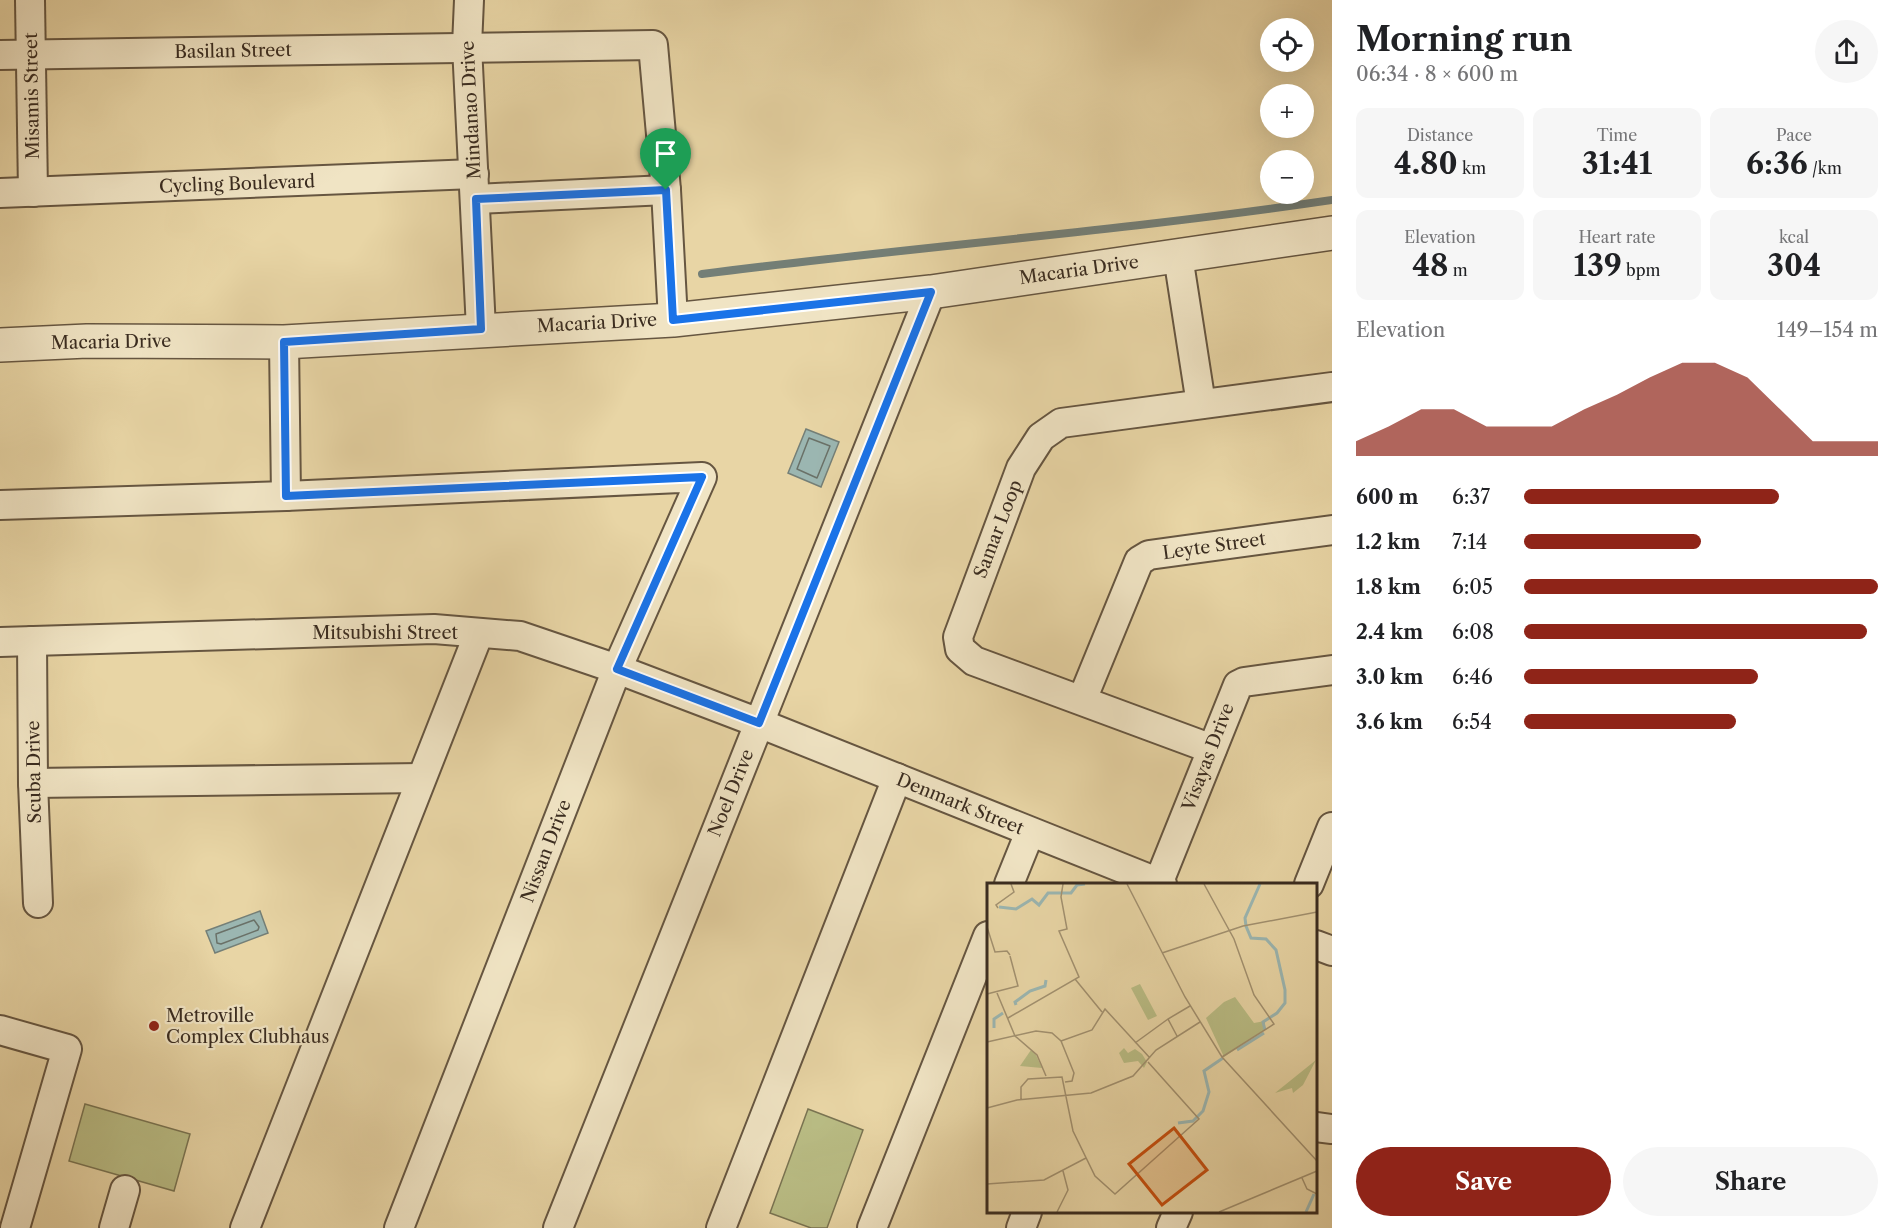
<!DOCTYPE html>
<meta charset="utf-8">
<style>
body{margin:0;font-family:"Libre Caslon Text",serif;background:#f6f6f6;color:#202124;height:100vh;display:flex;flex-direction:column;font-size:22px;white-space:nowrap}
*{box-sizing:border-box;margin:0}
p{font-size:20px;color:#757577}
.icon{flex:none;width:33px;height:33px;fill:none;stroke:currentColor;stroke-width:2;stroke-linecap:round;stroke-linejoin:round}
.map{position:relative;flex:1;overflow:hidden}
.details{display:flex;flex-direction:column;background:#fff;width:570px}
.details>*{flex:none}
.controls{position:absolute;left:1260px;top:18px;display:grid;gap:12px}
.controls a{display:grid;place-items:center;width:54px;height:54px;border-radius:50%;background:#fff;box-shadow:0 6px 24px #0002;font-size:30px}
.pin{position:absolute;display:grid;place-items:center;width:51px;height:51px;color:#fff;margin:-62px -26px;border-radius:50% 50% 50% 0;rotate:-45deg;box-shadow:0 0 6px #0007}
.pin .icon{rotate:45deg}
.round{display:grid;place-items:center;flex:none;width:63px;height:63px;border-radius:32px;background:#f6f6f6}
.overview{display:flex;align-items:center;justify-content:space-between;height:102px;padding:0 24px}
h1{font-size:33px;font-weight:700;line-height:45px}
.stats{display:grid;grid-template-columns:repeat(3,1fr);gap:9px;height:102px;padding:6px 24px}
.stats div{display:grid;align-content:center;border-radius:12px;background:#f6f6f6;text-align:center}
.stats b{font-size:30px;font-weight:700}
.stats small{font-size:16px;font-weight:400}
.stats p{font-size:16px}
.chart{height:168px;padding:12px 24px}
.chart p{display:flex;justify-content:space-between}
.chart svg{width:100%;height:108px;margin-top:6px;fill:#8f2418;opacity:.7}
.action{display:flex;gap:12px;margin-top:auto;padding:12px 24px}
.action a{flex:1;height:69px;border-radius:36px;background:#8f2418;color:#fff;font-size:24px;font-weight:700;line-height:69px;text-align:center}
.action a+a{background:#f6f6f6;color:#202124}
ul{padding:0 24px;list-style:none;font-size:20px}
li{display:grid;grid-template-columns:96px 72px 1fr;align-items:center;height:45px}
li i{height:15px;border-radius:8px;background:#8f2418}
main{display:flex;flex:1;min-height:0}
.map>svg:first-child{display:block}
.green{fill:#b9bc84;stroke:#7a7452;stroke-width:1.5}
.water{fill:#9bb6b1;stroke:#747f77;stroke-width:1.5}
.lines{fill:none;stroke-linecap:round;stroke-linejoin:round}
.shore{stroke:#6a7168;stroke-width:1.5}
.stream{stroke:#747f77;stroke-width:8}
.minor-casing{stroke:#665641;stroke-width:32}
.tertiary-casing{stroke:#665641;stroke-width:36}
.minor{stroke:#f0e4c4;stroke-width:28}
.tertiary{stroke:#f0e4c4;stroke-width:33}
.route-casing{stroke:#fff;stroke-width:12}
.route{stroke:#1a73e8;stroke-width:8}
.poi-dot{fill:#8f2418;stroke:#f0e4c4;stroke-width:2}
.labels{text-anchor:middle;dominant-baseline:central;stroke-width:4.5;stroke-linejoin:round;paint-order:stroke}
.street-label{font-size:18px;fill:#3a2c20;stroke:#f0e4c4}
.poi-label{font-size:18px;fill:#3a2c20;stroke:#f0e4c4;text-anchor:start}
.inset-river{fill:none;stroke:#9bb6b1;stroke-width:3}
.inset-road{fill:none;stroke:#a29170;stroke-width:1.5}
.view{fill:#c55010;fill-opacity:0.15;stroke:#c55010;stroke-width:3}
.inset-edge{fill:none;stroke:#3a2c20;stroke-width:3}
</style>
<main>
<div class="map">
<svg width="1332" height="1228" viewBox="0 0 1332 1228">
<rect width="100%" height="100%" fill="#e8d5a5"/>
<filter id="stains"><feTurbulence type="fractalNoise" baseFrequency=".00333" numOctaves="4"/><feColorMatrix values="0 0 0 0 .2 0 0 0 0 .09 0 0 0 0 .02 0 0 0 .5 -.17"/></filter>
<radialGradient id="worn" r=".72"><stop offset=".6" stop-color="#630" stop-opacity="0"/><stop offset="1" stop-color="#630" stop-opacity=".3"/></radialGradient>
<!-- green -->
<g class="green">
<path d="M 85,1104 L 190,1134 L 174,1191 L 69,1161 Z"/>
<path d="M 808,1109 L 863,1130 L 827,1228 L 811,1228 L 770,1213 Z"/>
</g>
<!-- water -->
<g class="water">
<path d="M 806,429 L 839,442 L 821,487 L 788,473 Z"/>
<path d="M 260,911 L 268,933 L 215,953 L 206,931 Z"/>
</g>
<g class="lines">
<!-- shore -->
<g class="shore">
<path d="M 809,438 L 830,446 L 817,478 L 797,469 Z"/>
<path d="M 254,920 L 259,927 L 258,930 L 221,944 L 217,943 L 216,934 Z"/>
</g>
<!-- stream -->
<path class="stream" d="M 702,274 C 912,247 1123,231 1332,200"/>
<!-- minor casing -->
<g class="minor-casing">
<g id="minor">
<path d="M 30,0 L 33,192"/>
<path d="M 469,0 L 467,46 L 481,329"/>
<path d="M 0,55 L 653,45 L 666,190 L 673,320"/>
<path d="M 0,193 L 474,174"/>
<path d="M 476,199 L 666,190"/>
<path d="M 1178,256 L 1201,404"/>
<path d="M 284,342 L 286,496"/>
<path d="M 0,505 L 286,496 L 702,477 L 617,669 L 399,1228"/>
<path d="M 32,641 L 33,783 L 38,903"/>
<path d="M 0,642 L 434,629 L 520,636 L 617,669 L 759,723 L 1162,884"/>
<path d="M 1082,700 L 1139,561 L 1149,555 L 1332,530"/>
<path d="M 1212,749 L 974,661 L 960,649 L 958,637 L 1021,468 L 1041,437 L 1061,423 L 1332,387"/>
<path d="M 33,783 L 421,778"/>
<path d="M 1009,884 L 1030,832"/>
<path d="M 1158,884 L 1238,685 L 1244,682 L 1332,670"/>
<path d="M 1309,884 L 1332,827"/>
<path d="M 1316,945 L 1332,951"/>
<path d="M 0,1030 L 67,1049 L 15,1228"/>
<path d="M 1316,1127 L 1332,1129"/>
<path d="M 114,1228 L 125,1190"/>
<path d="M 245,1228 L 479,633"/>
<path d="M 558,1228 L 931,292"/>
<path d="M 721,1228 L 897,778"/>
<path d="M 872,1228 L 988,936"/>
<path d="M 1021,1228 L 1027,1212"/>
<path d="M 1171,1228 L 1178,1212"/>
</g>
</g>
<!-- tertiary casing -->
<g class="tertiary-casing">
<path id="tertiary" d="M 0,345 L 87,341 L 284,342 L 673,320 L 931,292 L 1332,233"/>
</g>
<!-- minor -->
<use href="#minor" class="minor"/>
<!-- tertiary -->
<use href="#tertiary" class="tertiary"/>
</g>
<g class="lines">
<!-- route casing -->
<g class="route-casing">
<path id="route" d="M 666,190 L 673,320 L 931,292 L 759,723 L 617,669 L 702,477 L 286,496 L 284,342 L 481,329 L 476,199 Z"/>
</g>
<!-- route -->
<use href="#route" class="route"/>
</g>
<!-- markers -->
<circle class="poi-dot" cx="154" cy="1026" r="6"/>
<g class="labels">
<!-- street labels -->
<g class="street-label">
<text transform="translate(233 51) rotate(-1)">Basilan Street</text>
<text transform="translate(32 96) rotate(-91)">Misamis Street</text>
<text transform="translate(471 110) rotate(-93)">Mindanao Drive</text>
<text transform="translate(237 184) rotate(-2)">Cycling Boulevard</text>
<text transform="translate(1079 270) rotate(-8)">Macaria Drive</text>
<text transform="translate(597 323) rotate(-3)">Macaria Drive</text>
<text transform="translate(111 342) rotate(-1)">Macaria Drive</text>
<text transform="translate(998 529) rotate(-69)">Samar Loop</text>
<text transform="translate(1214 546) rotate(-8)">Leyte Street</text>
<text x="385" y="633">Mitsubishi Street</text>
<text transform="translate(1208 757) rotate(-69)">Visayas Drive</text>
<text transform="translate(34 772) rotate(-91)">Scuba Drive</text>
<text transform="translate(731 793) rotate(-68)">Noel Drive</text>
<text transform="translate(960 804) rotate(22)">Denmark Street</text>
<text transform="translate(546 851) rotate(-69)">Nissan Drive</text>
</g>
<!-- poi labels -->
<g class="poi-label">
<text x="166" y="1016">Metroville<tspan x="166" dy="21">Complex Clubhaus</tspan></text>
</g>
</g>
<!-- overview -->
<g transform="translate(987 883)">
<rect width="330" height="330" fill="#e8d5a5"/>
<path d="M 153,101 L 170,133 L 161,137 L 144,105 ZM 248,114 L 267,140 L 278,138 L 278,147 L 237,174 L 219,135 L 237,119 ZM 137,165 L 141,170 L 148,166 L 155,171 L 160,179 L 157,185 L 151,178 L 137,180 L 132,170 ZM 44,167 L 48,170 L 55,185 L 33,183 ZM 329,177 L 316,202 L 306,210 L 305,205 L 288,210 Z" fill="#b9bc84"/>
<path class="inset-river" d="M 273,1 L 258,35 L 259,43 L 264,55 L 279,56 L 289,67 L 298,107 L 298,120 L 290,130 L 276,139 L 278,147M 12,24 L 29,26 L 45,16 L 52,22 L 61,10 L 84,10 L 90,2 L 98,1M 29,122 L 28,119 L 43,108 L 58,103 L 59,97M 7,145 L 7,136 L 16,130M 250,167 L 277,150M 191,240 L 206,238 L 216,228 L 222,209 L 217,188 L 236,175M 319,329 L 327,311"/>
<path class="inset-road" d="M 140,1 L 198,114 L 235,174 L 330,278M 217,1 L 247,56 L 267,112 L 287,141 L 235,174M 11,25 L 9,22 L 27,9 L 24,1M 0,44 L 8,69 L 20,68 L 23,72M 175,70 L 256,43 L 330,29M 88,96 L 115,129M 10,110 L 28,153 L 50,172 L 59,193M 0,111 L 31,103 L 23,73M 21,135 L 92,94 L 72,48 L 80,46 L 74,14 L 76,1M 190,153 L 181,136 L 203,123M 74,158 L 105,147 L 118,126 L 163,175M 0,159 L 49,148 L 65,150 L 74,158 L 87,190 L 85,198 L 78,199M 148,160 L 181,136M 34,217 L 34,204 L 41,196 L 75,194 L 86,248 L 108,293 L 128,311 L 212,236 L 161,179M 0,225 L 30,217 L 104,210 L 146,193 L 169,167 L 213,139M 315,295 L 320,306 L 330,311M 0,301 L 57,297 L 99,275M 70,329 L 81,307 L 76,288M 232,329 L 330,288"/>
<path class="view" d="M 187,245 L 220,287 L 175,322 L 142,281 Z"/>
<rect width="330" height="330" class="inset-edge"/>
</g>
<rect width="100%" height="100%" filter="url(#stains)"/>
<rect width="100%" height="100%" fill="url(#worn)"/>
</svg>
<div class="controls">
<a><svg class="icon" aria-label="locate" viewBox="0 0 24 24"><circle cx="12" cy="12" r="6"/><path d="M12 2v4M12 18v4M2 12h4M18 12h4"/></svg></a>
<a>+</a>
<a>−</a>
</div>
<div class="pin" style="left:666px;top:190px;background:#1e9e55"><svg class="icon" aria-label="arrive" viewBox="0 0 24 24"><path d="M6 21V4h12l-3 4 3 4H6"/></svg></div>
</div>
<section class="details">
<div class="overview"><div><h1>Morning run</h1><p>06:34 · 8 × 600 m</p></div><a class="round"><svg class="icon" aria-label="share" viewBox="0 0 24 24"><path d="M12 15V3M7 8l5-5 5 5M5 13v7h14v-7"/></svg></a></div>
<div class="stats">
<div><p>Distance</p><b>4.80<small> km</small></b></div>
<div><p>Time</p><b>31:41</b></div>
<div><p>Pace</p><b>6:36<small> /km</small></b></div>
</div>
<div class="stats">
<div><p>Elevation</p><b>48<small> m</small></b></div>
<div><p>Heart rate</p><b>139<small> bpm</small></b></div>
<div><p>kcal</p><b>304</b></div>
</div>
<div class="chart"><p><span>Elevation</span>149–154 m</p>
<svg viewBox="0 0 160 44" preserveAspectRatio="none"><path d="M0 44V38L10 32L20 25L30 25L40 32L50 32L60 32L70 25L80 19L90 12L100 6L110 6L120 12L130 25L140 38L150 38L160 38V44z"/></svg>
</div>
<ul>
<li><b>600 m</b>6:37<i style="width:72%"></i></li>
<li><b>1.2 km</b>7:14<i style="width:50%"></i></li>
<li><b>1.8 km</b>6:05<i style="width:100%"></i></li>
<li><b>2.4 km</b>6:08<i style="width:97%"></i></li>
<li><b>3.0 km</b>6:46<i style="width:66%"></i></li>
<li><b>3.6 km</b>6:54<i style="width:60%"></i></li>
</ul>
<div class="action"><a>Save</a><a>Share</a></div>
</section>
</main>
